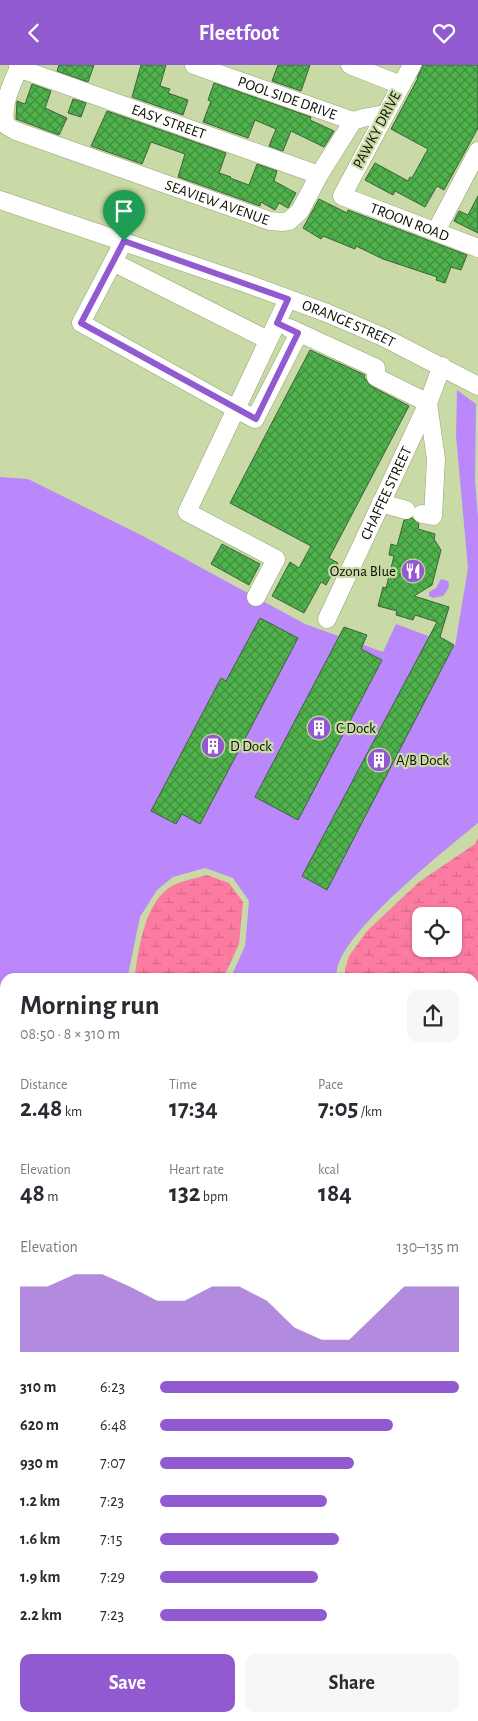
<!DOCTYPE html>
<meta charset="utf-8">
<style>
body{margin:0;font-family:"Alegreya Sans",sans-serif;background:#f7f7f7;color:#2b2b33;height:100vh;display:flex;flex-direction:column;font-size:19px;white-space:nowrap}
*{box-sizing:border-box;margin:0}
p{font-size:16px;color:#7c7c81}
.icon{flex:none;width:28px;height:28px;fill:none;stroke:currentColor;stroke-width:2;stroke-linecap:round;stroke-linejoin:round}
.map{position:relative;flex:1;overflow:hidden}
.details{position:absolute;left:0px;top:908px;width:479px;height:749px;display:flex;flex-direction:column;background:#fff;border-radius:15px 15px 0 0;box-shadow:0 1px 4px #0004}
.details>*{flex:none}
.fabs{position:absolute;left:412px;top:842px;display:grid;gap:10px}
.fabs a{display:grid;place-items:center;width:50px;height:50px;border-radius:10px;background:#fff;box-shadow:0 1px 4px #0004;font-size:25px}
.pin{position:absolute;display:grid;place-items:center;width:42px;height:42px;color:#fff;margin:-51px -21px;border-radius:50% 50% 50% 0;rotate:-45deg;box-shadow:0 0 5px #0007}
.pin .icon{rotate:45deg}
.round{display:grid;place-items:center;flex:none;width:52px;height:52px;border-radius:10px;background:#f7f7f7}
.overview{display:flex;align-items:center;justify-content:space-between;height:85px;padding:0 20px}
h1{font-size:28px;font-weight:700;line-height:38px}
.metrics{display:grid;grid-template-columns:repeat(3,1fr);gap:8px;height:85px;padding:5px 20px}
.metrics div{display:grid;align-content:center}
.metrics b{font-size:25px;font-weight:700}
.metrics small{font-size:14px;font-weight:400}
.metrics p{font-size:14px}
.chart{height:140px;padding:10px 20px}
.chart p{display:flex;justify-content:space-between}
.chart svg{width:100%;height:90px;margin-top:5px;fill:#925ad1;opacity:.7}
.button{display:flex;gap:10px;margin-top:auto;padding:10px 20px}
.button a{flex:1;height:58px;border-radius:10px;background:#925ad1;color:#fff;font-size:20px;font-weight:700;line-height:58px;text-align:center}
.button a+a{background:#f7f7f7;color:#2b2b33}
ul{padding:0 20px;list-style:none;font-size:16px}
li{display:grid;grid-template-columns:80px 60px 1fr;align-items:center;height:38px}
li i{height:12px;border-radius:6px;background:#925ad1}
header{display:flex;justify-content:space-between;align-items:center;height:65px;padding:0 20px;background:#925ad1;color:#fff;font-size:22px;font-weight:700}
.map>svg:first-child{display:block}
.wetland{fill:url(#wetland-marsh);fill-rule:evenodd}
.water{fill:#bb88fb}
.building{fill:url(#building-cross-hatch);stroke:#3f623d}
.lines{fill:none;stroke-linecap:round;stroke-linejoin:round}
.minor-casing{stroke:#93a371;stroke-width:19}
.minor{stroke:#fff;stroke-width:18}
.route-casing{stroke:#fff;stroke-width:10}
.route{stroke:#925ad1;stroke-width:6}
.labels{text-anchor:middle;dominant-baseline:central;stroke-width:4.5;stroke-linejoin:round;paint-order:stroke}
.street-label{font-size:15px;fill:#0b1001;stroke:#c9daa6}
.poi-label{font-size:15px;fill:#0b1001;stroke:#c9daa6;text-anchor:start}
</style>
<header><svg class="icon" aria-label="back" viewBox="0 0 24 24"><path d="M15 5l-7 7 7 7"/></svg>Fleetfoot<svg class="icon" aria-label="heart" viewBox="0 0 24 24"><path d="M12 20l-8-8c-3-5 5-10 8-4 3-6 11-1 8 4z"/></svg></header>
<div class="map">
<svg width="478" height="1656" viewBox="0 0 478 1656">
<defs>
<pattern id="wetland-marsh" width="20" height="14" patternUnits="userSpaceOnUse" patternTransform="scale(1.25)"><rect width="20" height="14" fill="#fc7ba1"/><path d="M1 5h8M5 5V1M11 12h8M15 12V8" fill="none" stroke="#d76989"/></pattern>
<pattern id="building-cross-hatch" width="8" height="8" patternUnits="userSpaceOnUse" patternTransform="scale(1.25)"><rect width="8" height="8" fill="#4fb24c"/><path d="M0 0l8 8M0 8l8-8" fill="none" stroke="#408f3d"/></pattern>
</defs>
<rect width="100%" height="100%" fill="#c9daa6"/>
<!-- wetland -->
<g class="wetland">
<path d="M 478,773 L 478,1014 L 474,1013 L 474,912 L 345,912 L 345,904 L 349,891 L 367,866 L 419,817 L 475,779 ZM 421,851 L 454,851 L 454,884 L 421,884 Z"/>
<path d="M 207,810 L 229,818 L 243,837 L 239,879 L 224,912 L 137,912 L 135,909 C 139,881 146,833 174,820 C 184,815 197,813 207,810 Z"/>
</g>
<!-- water -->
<g class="water">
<path d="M 457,325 L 476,339 L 475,416 L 478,452 L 478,758 C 449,782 330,875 337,912 L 231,912 L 245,881 L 249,836 L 233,813 L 205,803 L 173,812 L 157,825 L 140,852 L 128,910 L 130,912 L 5,912 L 5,1651 L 474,1651 L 474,1019 L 478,1020 L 478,1607 L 475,1613 L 476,1656 L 0,1656 L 0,412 L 28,414 L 143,471 L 305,559 L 383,587 L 396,559 L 455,581 L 468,503 L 456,371 Z"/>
<path d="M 441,514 L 448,516 C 451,522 446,527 443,531 L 433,533 L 429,531 L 429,527 L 436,523 Z"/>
</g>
<!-- building -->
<g class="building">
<path d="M 59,0 L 94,0 L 88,17 L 57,6 Z"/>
<path d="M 141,0 L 166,0 L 160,21 L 170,24 L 168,28 L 188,35 L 183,50 L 132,32 Z"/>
<path d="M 278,0 L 310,0 L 301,26 L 272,16 Z"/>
<path d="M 423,0 L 478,0 L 478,63 L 444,125 L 437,121 L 425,142 L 395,126 L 393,130 L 365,115 L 375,98 L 408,116 L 410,112 L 412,113 L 428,84 L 391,64 L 418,13 L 417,13 Z"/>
<path d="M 214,18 L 311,52 L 310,55 L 334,66 L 324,82 L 291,66 L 283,86 L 269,81 L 276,64 L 255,55 L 248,73 L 203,57 L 211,36 L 208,35 Z"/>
<path d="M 32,19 L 51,26 L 45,43 L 67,53 L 59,70 L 16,54 L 17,36 L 25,39 Z"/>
<path d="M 73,34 L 86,38 L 81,52 L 68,48 Z"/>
<path d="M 107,46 L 226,88 L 219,108 L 231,112 L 230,113 L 249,120 L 257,99 L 277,106 L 274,116 L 296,128 L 288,143 L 279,138 L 275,145 L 261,137 L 260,141 L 178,112 L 185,89 L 151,77 L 142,99 L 91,81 Z"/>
<path d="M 478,131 L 478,168 L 454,156 L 459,146 L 468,150 Z"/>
<path d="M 319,134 L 347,148 L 348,145 L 467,190 L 461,205 L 451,202 L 445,218 L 436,215 L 437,212 L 383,194 L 356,181 L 355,184 L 323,171 L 321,174 L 303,163 Z"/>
<path d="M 310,285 L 365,310 L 364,312 L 371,321 L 409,341 L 329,493 L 338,498 L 326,520 L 321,517 L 304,548 L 272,531 L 290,497 L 299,503 L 311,481 L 230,438 Z"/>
<path d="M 412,453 L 419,459 L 418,464 L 435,469 L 434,474 L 441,485 L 432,520 L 414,531 L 449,542 L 440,572 L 454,580 L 327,825 L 302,811 L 437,557 L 415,550 L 413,555 L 396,550 L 397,546 L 378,541 L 383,522 L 386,523 L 394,491 L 389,490 L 391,479 L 397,481 L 404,455 Z"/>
<path d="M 222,479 L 260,499 L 249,520 L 211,499 Z"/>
<path d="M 260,553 L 298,573 L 200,759 L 182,749 L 176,759 L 151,746 L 221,613 L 226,616 Z"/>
<path d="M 344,562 L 367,570 L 361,584 L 382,595 L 298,755 L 255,732 Z"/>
</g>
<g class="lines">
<!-- minor casing -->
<g class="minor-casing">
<g id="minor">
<path id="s1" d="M 20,0 C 13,17 0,42 6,60 C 8,62 13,64 16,66 L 270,156 L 282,157 L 289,156 L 300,146 L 319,110 L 353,56 L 363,53 L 385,49"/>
<path id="s2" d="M 194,0 L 353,56"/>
<path d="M 350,0 L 401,20"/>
<path id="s3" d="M 412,0 L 342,131 L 478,183"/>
<path id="s4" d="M 18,3 L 319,110"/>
<path id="s5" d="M 0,135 L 248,219 L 327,248 L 383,272 L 478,321"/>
<path d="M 436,166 L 478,86"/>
<path d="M 124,176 L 81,258 L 236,344 L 288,234"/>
<path d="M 113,197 L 268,275"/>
<path d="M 289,263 L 376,303 L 376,312 L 428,338 L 436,394 L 433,451 L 422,449"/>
<path d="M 381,438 L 406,445"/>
<path d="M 256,532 L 276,494 L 187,447 L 236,344 L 255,354 L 299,268"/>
<path id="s6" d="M 327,554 L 428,338 L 442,301"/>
</g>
</g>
<!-- minor -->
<use href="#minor" class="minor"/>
</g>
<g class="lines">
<!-- route casing -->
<g class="route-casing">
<path id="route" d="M 124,176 L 288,234 L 277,258 L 298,268 L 256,354 L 81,258 Z"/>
</g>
<!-- route -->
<use href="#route" class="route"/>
</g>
<!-- icons -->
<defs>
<g id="restaurant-disc" transform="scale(1.25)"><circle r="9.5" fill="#925ad1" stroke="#c9daa6"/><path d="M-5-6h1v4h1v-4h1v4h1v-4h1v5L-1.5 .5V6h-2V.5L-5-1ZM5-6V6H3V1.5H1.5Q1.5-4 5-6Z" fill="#fff"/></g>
<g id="building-disc" transform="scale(1.25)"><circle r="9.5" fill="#925ad1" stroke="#c9daa6"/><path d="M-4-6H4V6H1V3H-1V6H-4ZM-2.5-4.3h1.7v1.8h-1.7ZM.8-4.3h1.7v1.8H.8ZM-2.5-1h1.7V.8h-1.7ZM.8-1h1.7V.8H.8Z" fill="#fff"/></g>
</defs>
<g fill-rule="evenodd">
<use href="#restaurant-disc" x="413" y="506"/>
<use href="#building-disc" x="319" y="663"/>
<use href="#building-disc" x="213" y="681"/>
<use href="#building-disc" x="379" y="695"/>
</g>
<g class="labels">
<!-- street labels -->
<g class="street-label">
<text stroke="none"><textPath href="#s2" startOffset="99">POOL SIDE DRIVE</textPath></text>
<text stroke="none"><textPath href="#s4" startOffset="160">EASY STREET</textPath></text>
<text transform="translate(377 65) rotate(-62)">PAWKY DRIVE</text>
<text stroke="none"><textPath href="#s1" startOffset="288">SEAVIEW AVENUE</textPath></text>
<text stroke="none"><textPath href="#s3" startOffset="221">TROON ROAD</textPath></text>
<text stroke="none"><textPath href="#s5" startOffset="370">ORANGE STREET</textPath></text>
<text stroke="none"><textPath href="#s6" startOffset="139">CHAFFEE STREET</textPath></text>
</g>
<!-- poi labels -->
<g class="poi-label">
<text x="396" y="506" text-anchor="end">Ozona Blue</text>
<text x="336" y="663">C Dock</text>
<text x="230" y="681">D Dock</text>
<text x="396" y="695">A/B Dock</text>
</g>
</g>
</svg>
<div class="fabs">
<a><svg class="icon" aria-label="locate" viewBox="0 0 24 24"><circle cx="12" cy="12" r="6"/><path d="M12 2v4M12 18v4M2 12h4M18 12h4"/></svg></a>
</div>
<div class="pin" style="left:124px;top:176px;background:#1e9e55"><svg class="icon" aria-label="arrive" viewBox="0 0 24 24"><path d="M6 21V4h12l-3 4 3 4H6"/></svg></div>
<section class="details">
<div class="overview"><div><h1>Morning run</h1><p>08:50 · 8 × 310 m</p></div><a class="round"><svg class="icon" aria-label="share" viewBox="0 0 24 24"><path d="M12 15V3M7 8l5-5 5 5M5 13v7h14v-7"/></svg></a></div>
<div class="metrics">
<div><p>Distance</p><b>2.48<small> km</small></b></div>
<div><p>Time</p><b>17:34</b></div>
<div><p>Pace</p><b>7:05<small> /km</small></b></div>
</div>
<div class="metrics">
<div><p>Elevation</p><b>48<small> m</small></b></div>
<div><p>Heart rate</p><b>132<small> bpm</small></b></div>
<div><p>kcal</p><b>184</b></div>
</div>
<div class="chart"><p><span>Elevation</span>130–135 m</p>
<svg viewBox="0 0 160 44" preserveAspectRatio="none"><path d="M0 44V12L10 12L20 6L30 6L40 12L50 19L60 19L70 12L80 12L90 19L100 32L110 38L120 38L130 25L140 12L150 12L160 12V44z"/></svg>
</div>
<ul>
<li><b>310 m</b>6:23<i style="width:100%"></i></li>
<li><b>620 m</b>6:48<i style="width:78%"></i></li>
<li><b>930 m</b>7:07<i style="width:65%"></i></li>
<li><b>1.2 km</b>7:23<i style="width:56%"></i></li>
<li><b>1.6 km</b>7:15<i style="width:60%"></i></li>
<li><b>1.9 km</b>7:29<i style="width:53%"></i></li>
<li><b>2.2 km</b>7:23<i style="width:56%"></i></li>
</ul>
<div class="button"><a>Save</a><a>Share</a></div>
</section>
</div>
